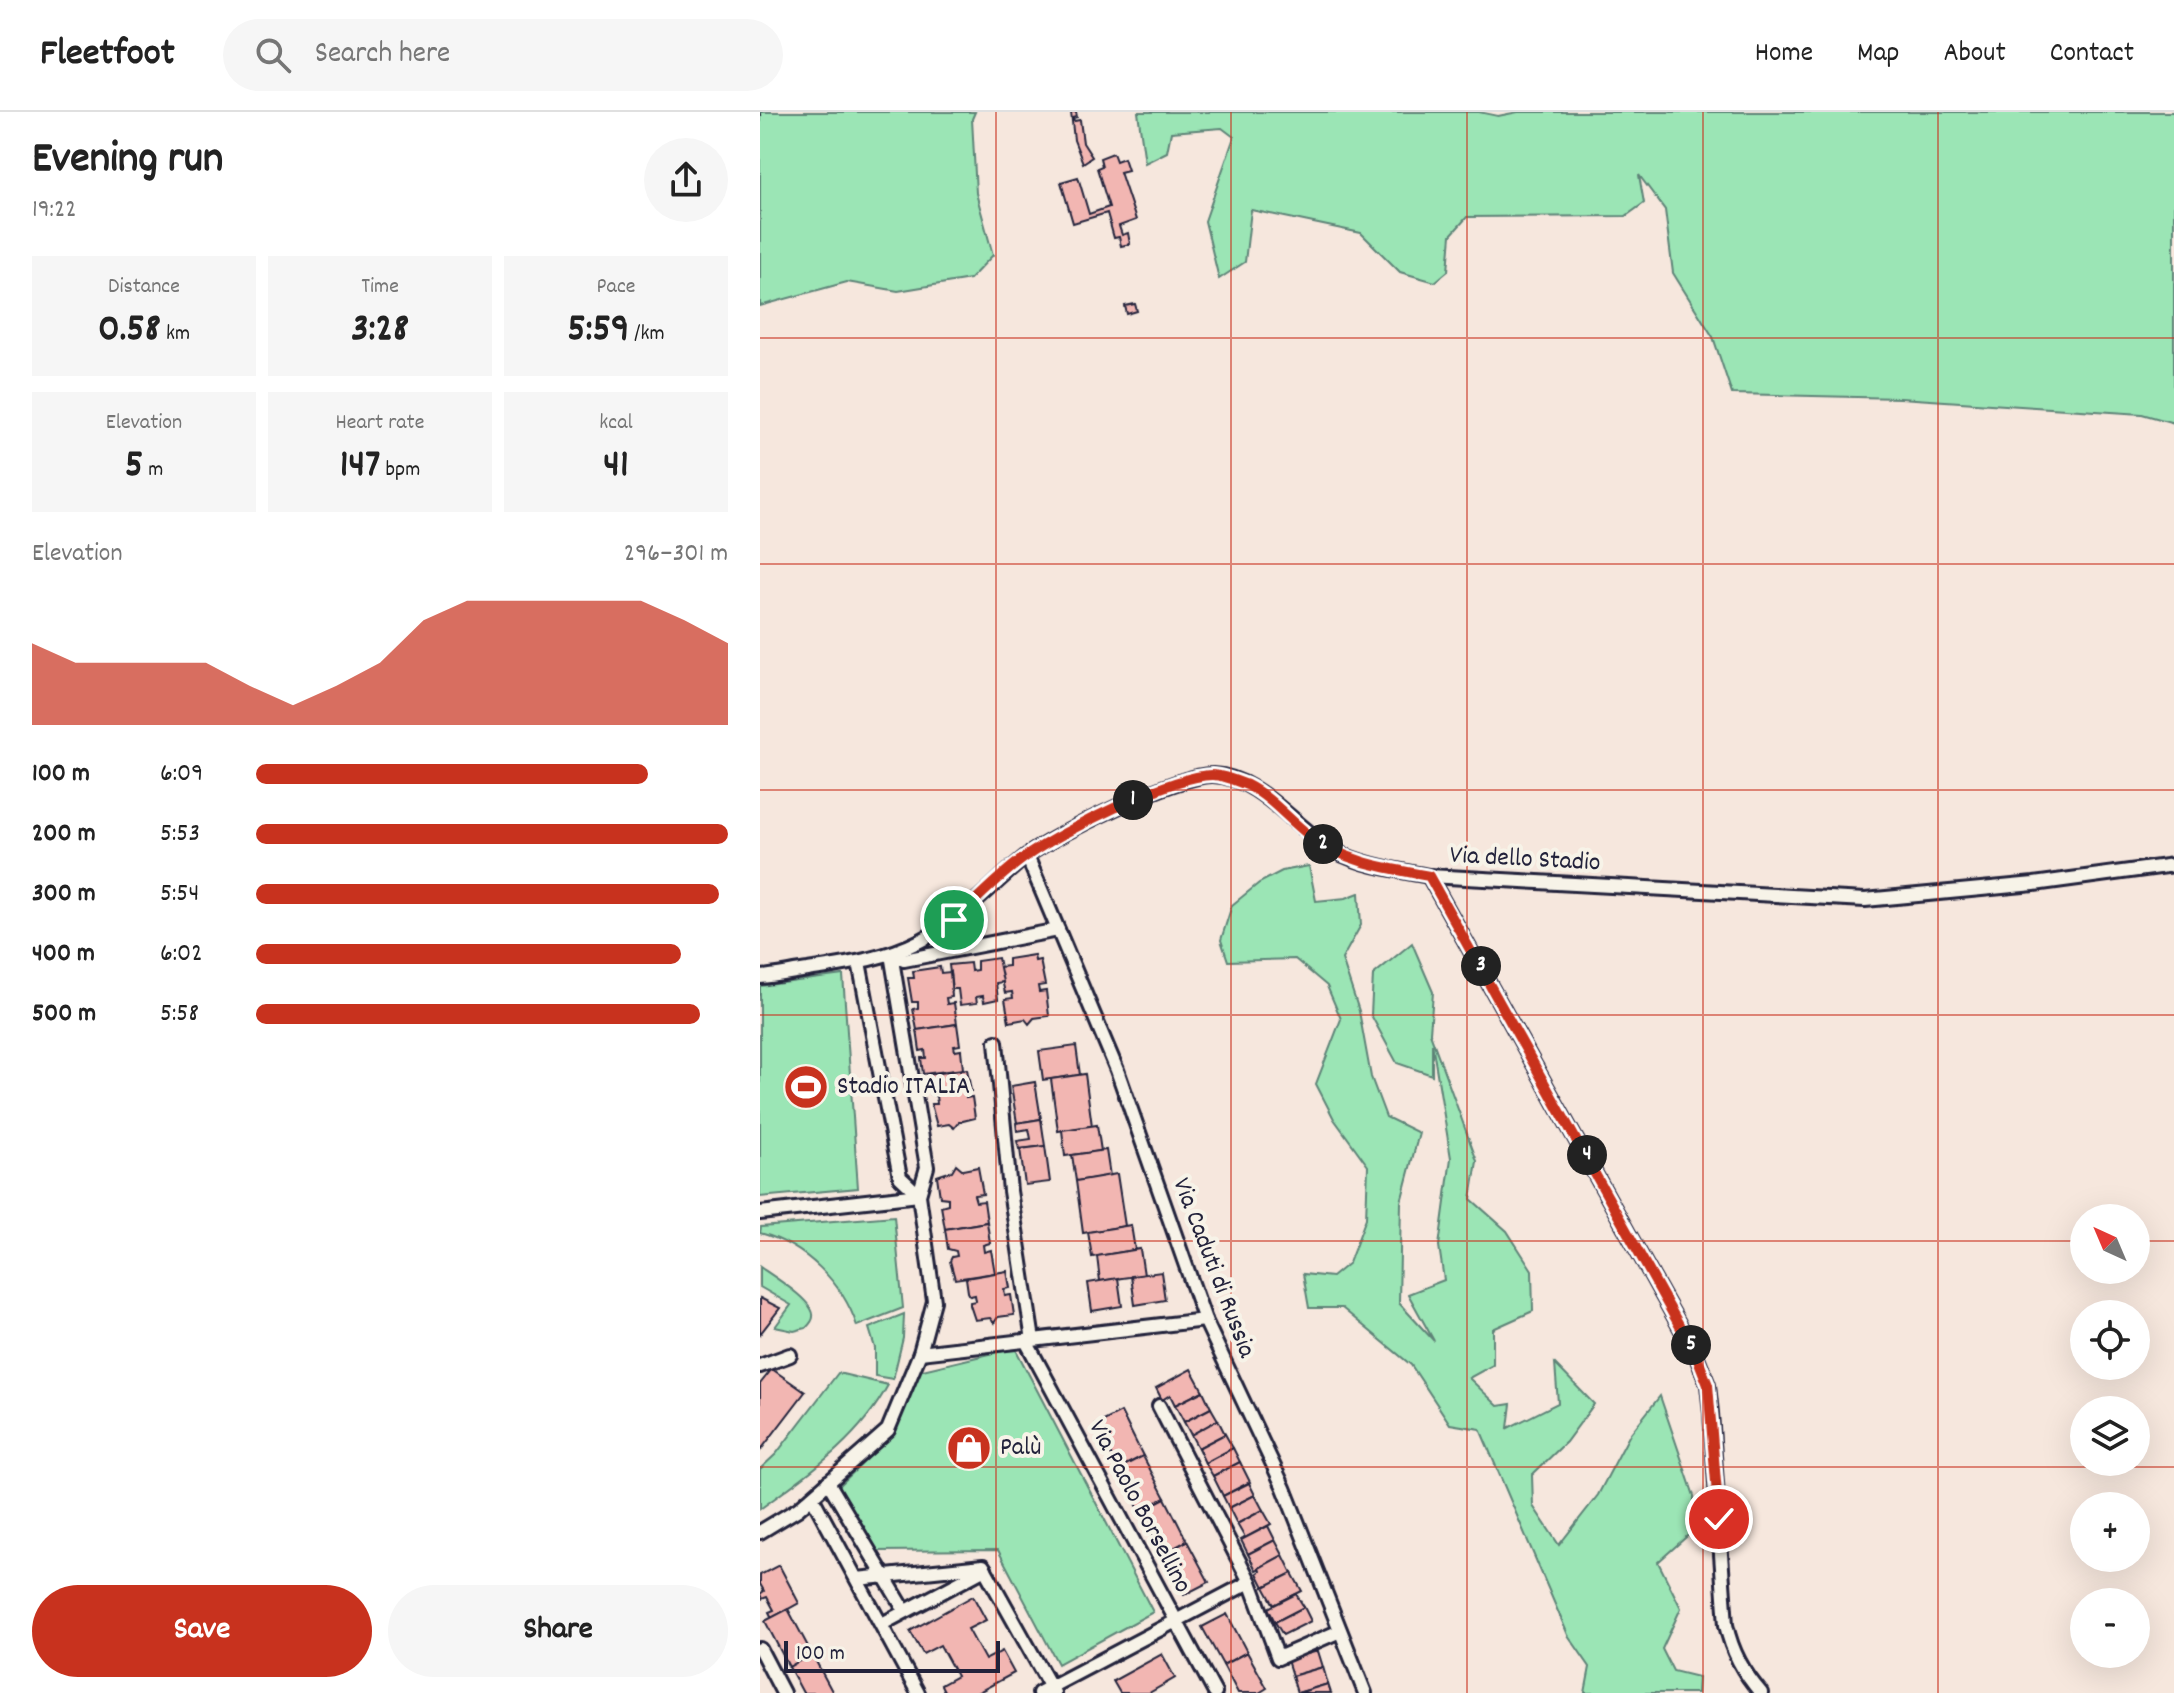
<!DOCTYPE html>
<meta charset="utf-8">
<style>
body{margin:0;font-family:Dekko,sans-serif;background:#f6f6f6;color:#222;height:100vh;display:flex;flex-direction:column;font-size:30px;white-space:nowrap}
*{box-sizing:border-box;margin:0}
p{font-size:26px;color:#767676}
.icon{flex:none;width:44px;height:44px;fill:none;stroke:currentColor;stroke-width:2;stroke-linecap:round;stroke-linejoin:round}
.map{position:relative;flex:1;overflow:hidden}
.details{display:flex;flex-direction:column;background:#fff;width:760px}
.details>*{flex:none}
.needle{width:52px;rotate:316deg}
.tools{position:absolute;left:1310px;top:1092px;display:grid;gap:16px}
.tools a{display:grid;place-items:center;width:80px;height:80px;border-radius:50%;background:#fff;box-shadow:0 8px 32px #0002;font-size:40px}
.scale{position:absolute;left:24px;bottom:20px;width:216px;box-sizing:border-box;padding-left:8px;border:4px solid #22223b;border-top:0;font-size:22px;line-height:28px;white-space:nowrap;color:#22223b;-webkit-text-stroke:6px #f7f3e8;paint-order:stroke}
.pin{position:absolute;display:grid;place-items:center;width:68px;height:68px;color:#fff;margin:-34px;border:4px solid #fff;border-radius:50%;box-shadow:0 2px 8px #0007}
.km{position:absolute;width:40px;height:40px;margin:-20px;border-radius:50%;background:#222;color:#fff;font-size:22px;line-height:40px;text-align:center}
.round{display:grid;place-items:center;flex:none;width:84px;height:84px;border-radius:42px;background:#f6f6f6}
.overview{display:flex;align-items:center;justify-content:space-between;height:136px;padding:0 32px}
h1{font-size:44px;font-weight:700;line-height:60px}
.metrics{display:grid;grid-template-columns:repeat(3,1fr);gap:12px;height:136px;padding:8px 32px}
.metrics div{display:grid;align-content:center;border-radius:0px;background:#f6f6f6;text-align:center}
.metrics b{font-size:40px;font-weight:700}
.metrics small{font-size:22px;font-weight:400}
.metrics p{font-size:22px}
.chart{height:224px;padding:16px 32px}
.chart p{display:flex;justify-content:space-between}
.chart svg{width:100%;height:144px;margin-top:8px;fill:#c8321e;opacity:.7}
.primary-button{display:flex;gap:16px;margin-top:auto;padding:16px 32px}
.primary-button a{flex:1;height:92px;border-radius:48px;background:#c8321e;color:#fff;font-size:32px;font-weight:700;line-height:92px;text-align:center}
.primary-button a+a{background:#f6f6f6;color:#222}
ul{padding:0 32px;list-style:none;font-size:26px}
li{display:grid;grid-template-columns:128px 96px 1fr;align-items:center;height:60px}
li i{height:20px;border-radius:10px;background:#c8321e}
header{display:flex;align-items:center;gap:48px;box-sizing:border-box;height:112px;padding:0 40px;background:#fff;border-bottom:2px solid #e0e0e0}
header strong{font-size:38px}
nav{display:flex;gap:44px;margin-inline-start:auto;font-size:28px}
.search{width:560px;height:72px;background:#f6f6f6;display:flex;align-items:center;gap:20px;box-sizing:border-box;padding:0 28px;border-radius:44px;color:#767676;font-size:30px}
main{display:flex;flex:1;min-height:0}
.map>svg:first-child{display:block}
.green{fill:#9be5b5;stroke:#5e8478;stroke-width:2}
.building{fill:#f2b6b2;stroke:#22223b;stroke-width:2}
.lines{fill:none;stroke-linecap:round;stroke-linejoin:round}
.street-casing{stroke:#22223b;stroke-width:18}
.path{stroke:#22223b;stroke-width:3;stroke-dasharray:2 6;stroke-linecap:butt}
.street{stroke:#f7f3e8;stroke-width:12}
.route-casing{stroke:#fff;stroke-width:16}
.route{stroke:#c8321e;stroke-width:10}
.grid{fill:none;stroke:#c8321e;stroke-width:2;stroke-opacity:0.55}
.labels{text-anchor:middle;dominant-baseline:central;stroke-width:8;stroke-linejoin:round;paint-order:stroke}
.street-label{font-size:26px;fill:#22223b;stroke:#f7f3e8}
.poi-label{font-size:26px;fill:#22223b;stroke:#f7f3e8;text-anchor:start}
</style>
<header>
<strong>Fleetfoot</strong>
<div class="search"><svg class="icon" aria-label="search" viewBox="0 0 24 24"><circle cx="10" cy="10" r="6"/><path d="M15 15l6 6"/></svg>Search here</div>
<nav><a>Home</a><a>Map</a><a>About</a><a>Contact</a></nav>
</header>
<main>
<section class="details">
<div class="overview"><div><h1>Evening run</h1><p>19:22</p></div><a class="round"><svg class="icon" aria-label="share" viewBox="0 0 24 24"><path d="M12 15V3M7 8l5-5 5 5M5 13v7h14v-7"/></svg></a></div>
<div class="metrics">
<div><p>Distance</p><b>0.58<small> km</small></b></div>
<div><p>Time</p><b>3:28</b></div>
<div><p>Pace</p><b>5:59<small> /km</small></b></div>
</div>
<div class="metrics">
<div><p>Elevation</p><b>5<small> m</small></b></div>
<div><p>Heart rate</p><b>147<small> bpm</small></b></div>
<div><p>kcal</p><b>41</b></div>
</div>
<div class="chart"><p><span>Elevation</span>296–301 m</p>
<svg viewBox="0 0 160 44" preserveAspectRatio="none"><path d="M0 44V19L10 25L20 25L30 25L40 25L50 32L60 38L70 32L80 25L90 12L100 6L110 6L120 6L130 6L140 6L150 12L160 19V44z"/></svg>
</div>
<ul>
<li><b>100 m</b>6:09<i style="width:83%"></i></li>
<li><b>200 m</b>5:53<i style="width:100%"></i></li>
<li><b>300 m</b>5:54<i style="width:98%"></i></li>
<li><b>400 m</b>6:02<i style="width:90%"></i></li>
<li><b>500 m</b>5:58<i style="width:94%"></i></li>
</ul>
<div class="primary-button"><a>Save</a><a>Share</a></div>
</section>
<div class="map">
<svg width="1414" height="1581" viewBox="0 0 1414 1581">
<rect width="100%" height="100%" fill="#f6e7dd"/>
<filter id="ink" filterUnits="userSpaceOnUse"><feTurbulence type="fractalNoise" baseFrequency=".0125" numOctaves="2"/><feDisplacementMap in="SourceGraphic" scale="16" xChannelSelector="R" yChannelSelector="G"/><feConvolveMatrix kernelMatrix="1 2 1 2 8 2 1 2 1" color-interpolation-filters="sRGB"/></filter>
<g filter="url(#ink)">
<!-- green -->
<g class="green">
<path d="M 0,0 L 215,0 L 212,7 L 216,81 L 233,143 L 210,167 L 138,179 L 87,170 L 0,194 Z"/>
<path d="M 378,0 L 719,0 L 738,4 L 758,0 L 1414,0 L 1414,311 L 1382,302 L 1140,286 L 972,282 L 953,225 L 913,161 L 905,98 L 879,63 L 884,91 L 866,104 L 707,105 L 691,123 L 688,159 L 675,170 L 640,160 L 601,121 L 491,98 L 485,150 L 459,167 L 445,109 L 474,25 L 462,16 L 411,20 L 407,40 L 385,51 Z"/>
<path d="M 549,754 L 556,789 L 586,786 L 599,781 L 601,813 L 582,847 L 599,899 L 611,965 L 626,1005 L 659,1021 L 641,1090 L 639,1191 L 674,1229 L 648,1182 L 684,1168 L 679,1134 L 691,1046 L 672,931 L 672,963 L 637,951 L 611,903 L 613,863 L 652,831 L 673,880 L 670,921 L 717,1049 L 711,1087 L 747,1119 L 772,1158 L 773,1199 L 733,1217 L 733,1253 L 709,1266 L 738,1294 L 751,1292 L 748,1316 L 798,1291 L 795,1252 L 834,1292 L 806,1330 L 772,1363 L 773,1394 L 799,1433 L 838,1383 L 870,1322 L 900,1284 L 934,1384 L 934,1418 L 898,1450 L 921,1496 L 902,1537 L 913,1559 L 938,1565 L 937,1581 L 825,1581 L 830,1555 L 808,1523 L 720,1317 L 690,1312 L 651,1253 L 582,1196 L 549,1196 L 543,1162 L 572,1165 L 589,1151 L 606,1106 L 608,1054 L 574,1007 L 556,972 L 581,907 L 567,874 L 535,847 L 468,849 L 461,828 L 472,793 L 499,771 L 522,759 Z"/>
<path d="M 83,863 L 98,1076 L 0,1085 L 0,874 Z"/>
<path d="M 134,1104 L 143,1196 L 97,1214 C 83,1171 45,1133 0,1121 L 1,1115 Z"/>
<path d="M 0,1155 C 11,1163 56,1190 53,1205 C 53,1208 48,1214 46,1216 L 34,1219 L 15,1215 L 31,1193 L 0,1175 Z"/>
<path d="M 144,1202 L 143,1226 L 133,1267 L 115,1264 L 115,1236 L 109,1216 Z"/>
<path d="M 255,1236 L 393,1500 L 298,1552 L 238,1438 L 116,1439 L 78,1375 L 136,1319 L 154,1260 Z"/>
<path d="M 78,1261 L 128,1273 C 99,1328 49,1361 0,1397 L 0,1357 L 16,1342 Z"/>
</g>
<!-- building -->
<g class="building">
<path d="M 311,0 L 316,0 L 317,5 L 313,6 L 314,9 L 320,8 L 323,31 L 332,45 L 323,51 L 314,28 Z"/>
<path d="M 353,41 L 356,49 L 364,46 L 368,58 L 360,60 L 376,108 L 359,114 L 362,123 L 368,121 L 370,132 L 361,134 L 359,125 L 354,126 L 347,101 L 313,111 L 301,70 L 318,65 L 329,102 L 349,95 L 337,56 L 342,54 L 340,46 Z"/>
<path d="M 375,192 L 377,199 L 367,202 L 365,194 Z"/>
<path d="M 274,843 L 275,849 L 280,848 L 285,873 L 278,874 L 279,880 L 286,879 L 289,904 L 274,906 L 269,912 L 265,907 L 249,910 L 245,887 L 253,886 L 252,880 L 245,881 L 239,855 L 248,854 L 248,847 Z"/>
<path d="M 238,846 L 243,870 L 236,871 L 238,887 L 224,890 L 223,884 L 216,885 L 217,891 L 200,893 L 198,877 L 192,877 L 189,853 L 210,851 L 211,859 L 217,858 L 217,849 Z"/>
<path d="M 180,855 L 181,861 L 190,860 L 192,885 L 186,886 L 187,892 L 194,891 L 197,912 L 157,918 L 153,897 L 158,896 L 158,890 L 152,890 L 148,866 L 154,866 L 153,859 Z"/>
<path d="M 197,912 L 200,933 L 194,934 L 195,939 L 201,938 L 203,957 L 163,962 L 161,946 L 166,946 L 165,938 L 160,939 L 157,918 Z"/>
<path d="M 316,934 L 320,963 L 283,968 L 279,939 Z"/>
<path d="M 207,957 L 211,979 L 206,980 L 206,986 L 212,985 L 215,1006 L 199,1010 L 194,1016 L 189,1012 L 177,1014 L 171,992 L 177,992 L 176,984 L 170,982 L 167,963 Z"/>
<path d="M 325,962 L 332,1014 L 298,1019 L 291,967 Z"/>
<path d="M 275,970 L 281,1007 L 257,1011 L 251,974 Z"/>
<path d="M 281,1007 L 285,1034 L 259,1037 L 257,1029 L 271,1027 L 269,1017 L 257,1019 L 256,1011 Z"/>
<path d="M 337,1013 L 341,1039 L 305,1044 L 302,1018 Z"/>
<path d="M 285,1034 L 290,1070 L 265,1073 L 260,1037 Z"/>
<path d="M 346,1038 L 350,1064 L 316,1069 L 312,1043 Z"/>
<path d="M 196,1052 L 203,1058 L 218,1055 L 223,1082 L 214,1083 L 216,1090 L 224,1089 L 227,1110 L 185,1117 L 181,1094 L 188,1092 L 188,1086 L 180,1085 L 177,1064 L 192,1059 Z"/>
<path d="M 357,1062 L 365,1114 L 323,1121 L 316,1069 Z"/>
<path d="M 227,1110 L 230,1131 L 223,1133 L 224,1140 L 231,1138 L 235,1161 L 195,1167 L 190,1149 L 192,1145 L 197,1144 L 196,1139 L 188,1137 L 185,1117 Z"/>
<path d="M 371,1113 L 375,1138 L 332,1145 L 328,1120 Z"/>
<path d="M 380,1137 L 384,1163 L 340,1169 L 337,1144 Z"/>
<path d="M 247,1159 L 250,1176 L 244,1177 L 245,1184 L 251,1183 L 254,1203 L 238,1205 L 234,1211 L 230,1206 L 215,1208 L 210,1193 L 210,1190 L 216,1189 L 215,1183 L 210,1184 L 208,1180 L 206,1166 Z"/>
<path d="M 401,1160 L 405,1188 L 375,1193 L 371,1164 Z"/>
<path d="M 358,1166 L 362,1194 L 332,1199 L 328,1171 Z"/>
<path d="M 0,1186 L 20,1196 L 0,1222 Z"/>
<path d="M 12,1257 L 45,1280 L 0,1339 L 0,1272 Z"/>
<path d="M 431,1257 L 443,1279 L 415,1293 L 410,1283 L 402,1288 L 396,1276 Z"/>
<path d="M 443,1279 L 451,1296 L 424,1310 L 415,1293 Z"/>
<path d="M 451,1296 L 458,1308 L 431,1323 L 424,1310 Z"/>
<path d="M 361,1300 L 383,1344 L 358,1357 L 336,1313 Z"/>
<path d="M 458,1308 L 465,1322 L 438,1336 L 431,1323 Z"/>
<path d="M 465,1322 L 473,1336 L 445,1351 L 438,1336 Z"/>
<path d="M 473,1336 L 480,1350 L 453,1364 L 445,1351 Z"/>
<path d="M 383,1344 L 405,1386 L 380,1399 L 358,1357 Z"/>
<path d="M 480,1350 L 490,1370 L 463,1384 L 453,1364 Z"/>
<path d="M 489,1371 L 495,1383 L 469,1396 L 463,1384 Z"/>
<path d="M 495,1383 L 503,1398 L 477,1412 L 469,1396 Z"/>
<path d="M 405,1386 L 427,1429 L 403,1442 L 380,1399 Z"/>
<path d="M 503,1398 L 511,1412 L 485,1426 L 477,1412 Z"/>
<path d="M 508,1414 L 515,1428 L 488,1442 L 481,1428 Z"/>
<path d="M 515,1428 L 523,1443 L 496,1458 L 488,1442 Z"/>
<path d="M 427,1429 L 449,1470 L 424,1483 L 403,1442 Z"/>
<path d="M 523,1443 L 532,1461 L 504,1475 L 497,1461 L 500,1459 L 499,1456 Z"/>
<path d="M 19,1453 L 39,1491 L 12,1506 L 9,1500 L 14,1498 L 7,1485 L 2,1487 L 0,1482 L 4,1479 L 0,1472 L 0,1463 Z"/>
<path d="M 532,1461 L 542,1479 L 514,1493 L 504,1475 Z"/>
<path d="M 536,1482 L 544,1495 L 515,1510 L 508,1496 Z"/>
<path d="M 213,1484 L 226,1508 L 208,1517 L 225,1548 L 242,1539 L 254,1561 L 217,1581 L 185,1581 L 181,1573 L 197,1564 L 180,1533 L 163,1542 L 150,1519 Z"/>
<path d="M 544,1495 L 551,1509 L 523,1523 L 515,1510 Z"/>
<path d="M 28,1497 L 52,1542 L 29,1555 L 5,1509 Z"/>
<path d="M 467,1502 L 487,1540 L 463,1553 L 442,1515 Z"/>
<path d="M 558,1539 L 563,1555 L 532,1564 L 527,1548 Z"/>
<path d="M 487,1540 L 507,1576 L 499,1581 L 478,1581 L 463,1553 Z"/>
<path d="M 52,1542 L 73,1581 L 43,1581 L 29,1555 Z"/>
<path d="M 402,1542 L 415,1566 L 389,1581 L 360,1581 L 353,1569 Z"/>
<path d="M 563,1555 L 568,1572 L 537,1581 L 532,1564 Z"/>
<path d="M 568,1572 L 571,1581 L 538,1581 Z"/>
</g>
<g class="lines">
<!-- street casing -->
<g class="street-casing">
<g id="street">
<path d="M 267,744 L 357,958 L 445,1208 L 524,1376 L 605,1581"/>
<path d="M 669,764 L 937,1245 L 948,1273 L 951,1301 L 966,1513 C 972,1540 983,1560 1001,1581"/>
<path d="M 131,842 L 144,848 L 298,818"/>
<path d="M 99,850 L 140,1065 L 159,1083"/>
<path d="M 0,865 C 16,864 32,860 48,858 C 87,852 125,847 160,829 C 200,809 230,774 264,746 C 293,723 418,662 453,663 C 501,665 535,717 575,739 C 604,754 637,758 669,764 L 1105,788 L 1274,772 L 1414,753"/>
<path d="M 236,930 L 250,1079 L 273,1228"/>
<path d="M 0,1101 L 159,1083"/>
<path d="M 266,1229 L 455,1581"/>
<path d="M 160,1241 L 445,1208"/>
<path d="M 0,1254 L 30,1243"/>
<path d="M 399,1294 L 490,1470 L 518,1546 L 580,1519"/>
<path d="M 68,1370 L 145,1499"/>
<path d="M 52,1385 L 158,1581"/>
<path d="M 0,1420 L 38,1397 L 128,1318 L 160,1241 L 174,1189 L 159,1083 L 167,1055 L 131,842"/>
<path d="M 97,1467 L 223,1454 L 294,1581"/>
<path d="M 122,1512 L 225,1457"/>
<path d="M 0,1537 L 23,1581"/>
<path d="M 279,1581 L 490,1470"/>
</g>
</g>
<!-- path -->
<path class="path" d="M 0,3 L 6,0"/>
<!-- street -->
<use href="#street" class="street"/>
</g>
</g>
<g class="lines" filter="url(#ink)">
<!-- route casing -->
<g class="route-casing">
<path id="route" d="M 194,808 C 218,787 241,761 268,743 C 301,720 413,663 452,663 C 462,663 477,669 487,673 C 511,685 528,707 549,723 C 584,750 626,756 669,764 L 937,1245 L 948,1273 L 959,1407"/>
</g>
<!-- route -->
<use href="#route" class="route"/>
</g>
<!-- grid -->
<path class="grid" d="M 236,0 L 236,1581M 471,0 L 471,1581M 707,0 L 707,1581M 943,0 L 943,1581M 1178,0 L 1178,1581M 0,226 L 1414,226M 0,452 L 1414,452M 0,678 L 1414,678M 0,903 L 1414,903M 0,1129 L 1324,1129M 1376,1129 L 1414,1129M 0,1355 L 1414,1355"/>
<!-- icons -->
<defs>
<g id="stadium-disc" transform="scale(2.3)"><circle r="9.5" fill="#c8321e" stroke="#f7f3e8"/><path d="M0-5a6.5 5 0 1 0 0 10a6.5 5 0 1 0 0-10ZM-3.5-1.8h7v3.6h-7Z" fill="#fff"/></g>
<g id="shop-disc" transform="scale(2.3)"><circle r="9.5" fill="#c8321e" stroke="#f7f3e8"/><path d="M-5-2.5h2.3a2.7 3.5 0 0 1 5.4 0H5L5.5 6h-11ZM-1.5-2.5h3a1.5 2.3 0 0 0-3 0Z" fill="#fff"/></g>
</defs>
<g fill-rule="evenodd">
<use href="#stadium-disc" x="46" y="975"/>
<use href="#shop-disc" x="209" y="1336"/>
</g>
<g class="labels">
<!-- street labels -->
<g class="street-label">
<text transform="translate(765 748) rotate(3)">Via dello Stadio</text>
<text transform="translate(453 1156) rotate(69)">Via Caduti di Russia</text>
<text transform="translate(379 1395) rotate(62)">Via Paolo Borsellino</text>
</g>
<!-- poi labels -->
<g class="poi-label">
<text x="77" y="975">Stadio ITALIA</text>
<text x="240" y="1336">Palù</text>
</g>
</g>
</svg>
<div class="tools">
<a><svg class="needle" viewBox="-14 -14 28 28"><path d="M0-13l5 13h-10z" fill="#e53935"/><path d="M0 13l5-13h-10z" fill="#767676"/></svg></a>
<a><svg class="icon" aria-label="locate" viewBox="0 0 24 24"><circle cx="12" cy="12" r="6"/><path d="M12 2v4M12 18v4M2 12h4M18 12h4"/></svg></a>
<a><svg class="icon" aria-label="layers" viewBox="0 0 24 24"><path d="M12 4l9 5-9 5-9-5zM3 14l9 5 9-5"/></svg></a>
<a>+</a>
<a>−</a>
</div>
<div class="scale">100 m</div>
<div class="pin" style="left:194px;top:808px;background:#1e9e55"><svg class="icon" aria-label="arrive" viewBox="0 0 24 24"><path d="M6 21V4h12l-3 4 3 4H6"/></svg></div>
<div class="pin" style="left:959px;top:1407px;background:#d93025"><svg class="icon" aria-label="check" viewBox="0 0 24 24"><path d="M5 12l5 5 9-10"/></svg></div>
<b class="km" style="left:373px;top:688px">1</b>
<b class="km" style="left:563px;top:732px">2</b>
<b class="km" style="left:721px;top:854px">3</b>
<b class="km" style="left:827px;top:1043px">4</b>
<b class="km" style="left:931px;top:1233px">5</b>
</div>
</main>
